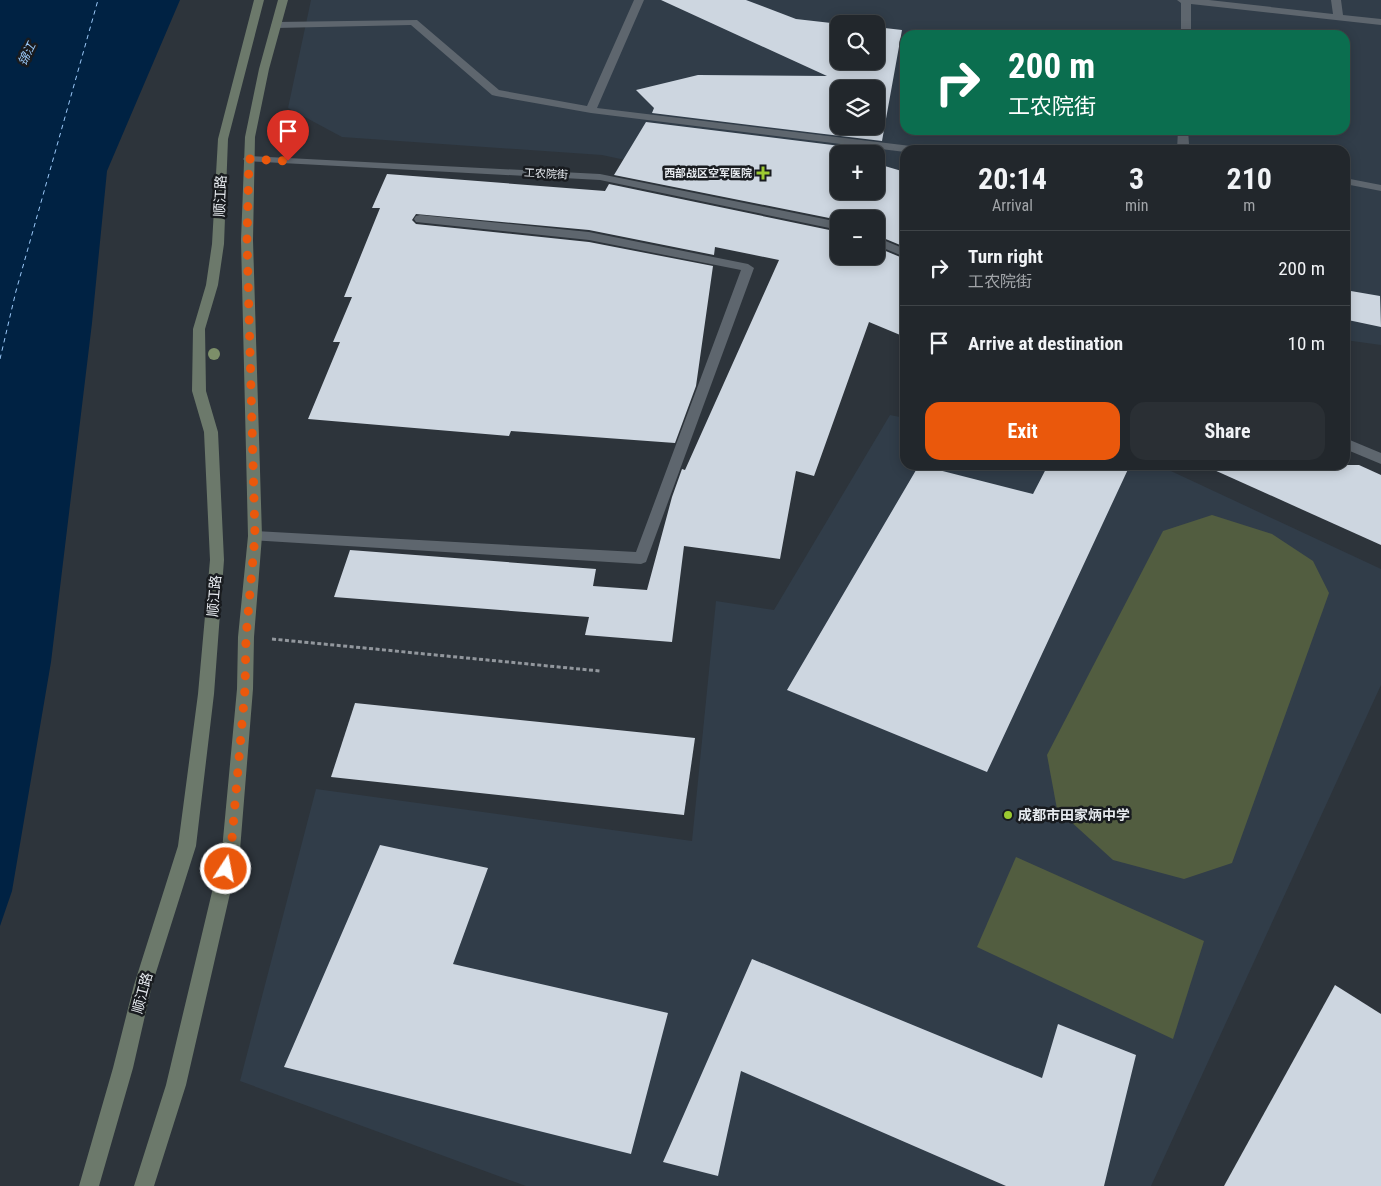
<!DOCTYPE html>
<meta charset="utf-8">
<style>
body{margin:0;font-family:"Roboto Condensed","Noto Sans SC",sans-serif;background:#2a2f34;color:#f1f3f6;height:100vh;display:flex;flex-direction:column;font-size:19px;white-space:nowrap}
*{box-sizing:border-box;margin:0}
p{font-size:16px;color:#a2a5a9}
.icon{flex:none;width:28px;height:28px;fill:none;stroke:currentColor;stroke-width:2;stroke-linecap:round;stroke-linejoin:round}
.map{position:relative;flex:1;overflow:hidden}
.drawer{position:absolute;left:900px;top:145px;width:450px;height:325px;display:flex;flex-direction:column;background:#22272c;border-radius:15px;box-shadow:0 2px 12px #0003,0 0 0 1px #3f4448}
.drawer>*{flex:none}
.hud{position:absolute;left:900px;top:30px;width:450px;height:105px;border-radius:15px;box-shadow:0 2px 12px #0003,0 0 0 1px #3f4448;background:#0b6e4f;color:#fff;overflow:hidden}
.tools{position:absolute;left:830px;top:15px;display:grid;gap:10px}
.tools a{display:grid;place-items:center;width:55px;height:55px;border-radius:10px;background:#22272c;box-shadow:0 2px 12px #0003,0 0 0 1px #3f4448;font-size:25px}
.pin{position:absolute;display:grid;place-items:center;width:42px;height:42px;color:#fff;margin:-51px -21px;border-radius:50% 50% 50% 0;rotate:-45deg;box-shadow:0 0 5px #0007}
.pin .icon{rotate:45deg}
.me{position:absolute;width:55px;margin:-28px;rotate:11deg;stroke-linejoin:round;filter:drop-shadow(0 0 4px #0008)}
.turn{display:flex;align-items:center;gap:18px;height:105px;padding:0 25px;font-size:22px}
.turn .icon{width:65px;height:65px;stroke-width:2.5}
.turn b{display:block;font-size:35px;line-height:42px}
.eta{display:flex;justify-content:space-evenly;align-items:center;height:85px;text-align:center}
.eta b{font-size:30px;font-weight:700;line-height:35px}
.button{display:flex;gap:10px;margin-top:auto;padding:10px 25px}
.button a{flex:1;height:58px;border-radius:15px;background:#ea580c;color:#fff;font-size:20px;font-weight:700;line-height:58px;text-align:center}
.button a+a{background:#2a2f34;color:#f1f3f6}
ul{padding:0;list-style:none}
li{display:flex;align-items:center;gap:15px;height:75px;padding:0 25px;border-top:1px solid #3f4448}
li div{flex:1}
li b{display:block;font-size:19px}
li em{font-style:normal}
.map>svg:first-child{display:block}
.built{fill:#313d49;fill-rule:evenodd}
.green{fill:#525d40}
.water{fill:#002243}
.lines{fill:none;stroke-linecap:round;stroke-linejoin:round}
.ferry{stroke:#9bc9f9;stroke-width:1;stroke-dasharray:4.5 4;stroke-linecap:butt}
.building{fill:#cdd6e0;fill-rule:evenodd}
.path{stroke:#92979d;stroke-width:3;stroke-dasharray:4 2.5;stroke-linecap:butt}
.service{fill:#5e666e;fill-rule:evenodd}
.minor{fill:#5e666e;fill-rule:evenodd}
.secondary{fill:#6c796b;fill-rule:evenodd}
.tree{fill:#7d8f69}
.route{stroke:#ea580c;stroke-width:9;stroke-dasharray:0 16.2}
.poi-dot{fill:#9cca31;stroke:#181b1f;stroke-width:2}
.labels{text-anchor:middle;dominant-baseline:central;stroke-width:5;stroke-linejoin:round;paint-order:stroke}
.far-poi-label{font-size:11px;font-weight:bold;fill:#e6eaef;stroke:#181b1f;text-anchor:end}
.far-street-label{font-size:11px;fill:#e6eaef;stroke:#181b1f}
.far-water-label{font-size:12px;font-style:italic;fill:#9bc9f9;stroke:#181b1f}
.street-label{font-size:14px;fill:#e6eaef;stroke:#181b1f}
.poi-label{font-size:14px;font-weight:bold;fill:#e6eaef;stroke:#181b1f;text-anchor:start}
</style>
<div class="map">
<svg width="1381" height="1186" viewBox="0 0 1381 1186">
<rect width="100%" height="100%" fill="#2d343b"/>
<!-- built -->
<g class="built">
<path d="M311 0H1381V345L1345 340V150H905V242L876 219 802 198 602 155 342 137 288 108ZM839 24H876V61H839ZM905 35H1345V130H905ZM839 89H876V126H839ZM839 154H876V191H839Z"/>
<path d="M890 415 905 418V465H1158L1381 569V685L1151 1186H526L240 1081 316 789 692 841 716 601 774 610Z"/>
</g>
<!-- green -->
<g class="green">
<path d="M1212 515 1272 534 1313 561 1329 593 1232 863 1184 879 1113 860 1057 809 1047 755 1163 531Z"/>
<path d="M1016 857 1204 941 1173 1039 977 947Z"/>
</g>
<!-- water -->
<path class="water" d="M0 0H180L107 171 92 323 51 662 12 891 0 926Z"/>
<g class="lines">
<!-- ferry -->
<path class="ferry" d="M0 359 16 291 98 0"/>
</g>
<!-- building -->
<g class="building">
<path d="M661 0H746L796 19 840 24 839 61H876V27L902 30 882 141 652 113 654 108 636 90 698 75 827 76ZM839 89H876V126H839Z"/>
<path d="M646 122 881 151 878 164 905 172V247L876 235V219L839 220 614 175ZM839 154H876V191H839Z"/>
<path d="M387 174 605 191 609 184 839 232V256H876V247L905 259V337L869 322 814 476 796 471 780 559 684 546 672 642 585 635 589 617 334 597 350 550 596 569 593 586 647 590 672 497 682 469 685 470 779 260 715 247 714 255 589 230 416 214 412 220 416 224 589 242 713 266 696 386 675 443 511 431 509 436 308 419 340 342H333L352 297H344L380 208H372Z"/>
<path d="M1345 290 1380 296 1381 327 1348 320 1345 305Z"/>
<path d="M919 465 1033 494 1048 465H1130L987 772 787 690Z"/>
<path d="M1203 465H1359L1381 475V545Z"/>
<path d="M355 703 695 738 684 815 331 777Z"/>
<path d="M380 845 488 868 453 964 668 1013 631 1154 284 1067Z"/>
<path d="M752 959 1042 1078 1058 1024 1136 1055 1104 1186H1006L741 1071 718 1176 663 1162Z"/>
<path d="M1335 985 1381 1014V1186H1224Z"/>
</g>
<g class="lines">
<!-- path -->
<path class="path" d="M272 639 600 671"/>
<!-- service -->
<g class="service">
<path d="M634 0H644L597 108 919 147 925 150H905V152L591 113 496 96 492 95 411 25 276 28 271 25 276 22 417 20 499 90 587 106Z"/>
<path d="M1177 0H1209L1333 14 1331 0H1341L1343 15 1381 19V25L1191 4V35H1181V3Z"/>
<path d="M1178 130H1188L1189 144 1205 148 1207 150H1177Z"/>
<path d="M1345 178 1381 185V191L1345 184Z"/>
</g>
<!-- minor -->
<g class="minor">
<path d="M249 156 600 174 839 222V230L600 180 245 161 243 159 245 157Z"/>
<path d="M420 215 589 232 748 264 754 268 646 562 641 564 250 540 248 536 250 532 255 531 636 552 741 270 589 240 416 222 414 219 416 216Z"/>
<path d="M876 237 905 249V257L876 245Z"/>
<path d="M1345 438 1381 453V464L1345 449Z"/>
</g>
<!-- secondary -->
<g class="secondary">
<path d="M254 0H264L228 139 224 244 218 285 205 329 206 391 218 432 224 560 214 694 196 846 152 985 133 1068 99 1186H79L113 1068 134 985 178 846 198 694 210 560 204 432 192 391 193 329 206 285 212 244 218 139Z"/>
<path d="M278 0H288L269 69 255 137 253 240 262 536 254 637 253 689 240 850 186 1085 154 1186H134L166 1085 222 850 237 689 238 637 248 536 241 240 245 137 259 69Z"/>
</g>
</g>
<!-- trees -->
<circle class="tree" cx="214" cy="354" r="6"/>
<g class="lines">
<!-- route -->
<path class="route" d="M226 869 231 850 245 689 246 637 255 536 247 240 249 159 288 161"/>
</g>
<!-- markers -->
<g class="poi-dot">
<path d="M760.5 165.5h5v5h5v5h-5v5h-5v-5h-5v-5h5z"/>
<circle cx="1008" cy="815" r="5"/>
</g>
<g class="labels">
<!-- far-poi labels -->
<g class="far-poi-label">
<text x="752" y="173">西部战区空军医院</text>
</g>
<!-- far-street labels -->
<g class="far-street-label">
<text transform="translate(546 174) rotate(3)">工农院街</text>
</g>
<!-- far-water labels -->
<g class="far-water-label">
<text transform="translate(27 54) rotate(-64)">锦江</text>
</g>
<!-- street labels -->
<g class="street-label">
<text transform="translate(220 196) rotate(-87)">顺江路</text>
<text transform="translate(214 596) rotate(-85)">顺江路</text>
<text transform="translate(142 993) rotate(-75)">顺江路</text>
</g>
<!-- poi labels -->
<g class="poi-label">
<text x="1018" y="815">成都市田家炳中学</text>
</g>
</g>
</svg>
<div class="tools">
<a><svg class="icon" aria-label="search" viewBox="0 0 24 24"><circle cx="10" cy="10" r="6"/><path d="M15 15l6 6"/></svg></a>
<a><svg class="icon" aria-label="layers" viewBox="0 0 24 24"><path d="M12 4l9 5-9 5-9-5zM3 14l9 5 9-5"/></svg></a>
<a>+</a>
<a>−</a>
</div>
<div class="pin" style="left:288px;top:161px;background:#d93025"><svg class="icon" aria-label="arrive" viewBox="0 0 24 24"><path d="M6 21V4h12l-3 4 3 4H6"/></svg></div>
<svg class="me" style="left:226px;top:869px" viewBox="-20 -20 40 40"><circle r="17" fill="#ea580c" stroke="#fff" stroke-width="3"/><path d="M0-11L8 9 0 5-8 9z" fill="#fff"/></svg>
<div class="hud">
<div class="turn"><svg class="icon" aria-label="right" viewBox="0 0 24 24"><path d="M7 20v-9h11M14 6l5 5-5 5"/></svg><div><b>200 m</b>工农院街</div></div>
</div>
<section class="drawer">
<div class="eta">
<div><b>20:14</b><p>Arrival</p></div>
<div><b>3</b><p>min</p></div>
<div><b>210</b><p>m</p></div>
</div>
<ul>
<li><svg class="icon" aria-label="right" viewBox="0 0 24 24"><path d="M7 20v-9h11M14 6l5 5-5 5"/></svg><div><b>Turn right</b><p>工农院街</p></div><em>200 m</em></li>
<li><svg class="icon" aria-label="arrive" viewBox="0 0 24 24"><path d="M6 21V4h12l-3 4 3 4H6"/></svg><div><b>Arrive at destination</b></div><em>10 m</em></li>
</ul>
<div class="button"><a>Exit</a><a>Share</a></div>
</section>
</div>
